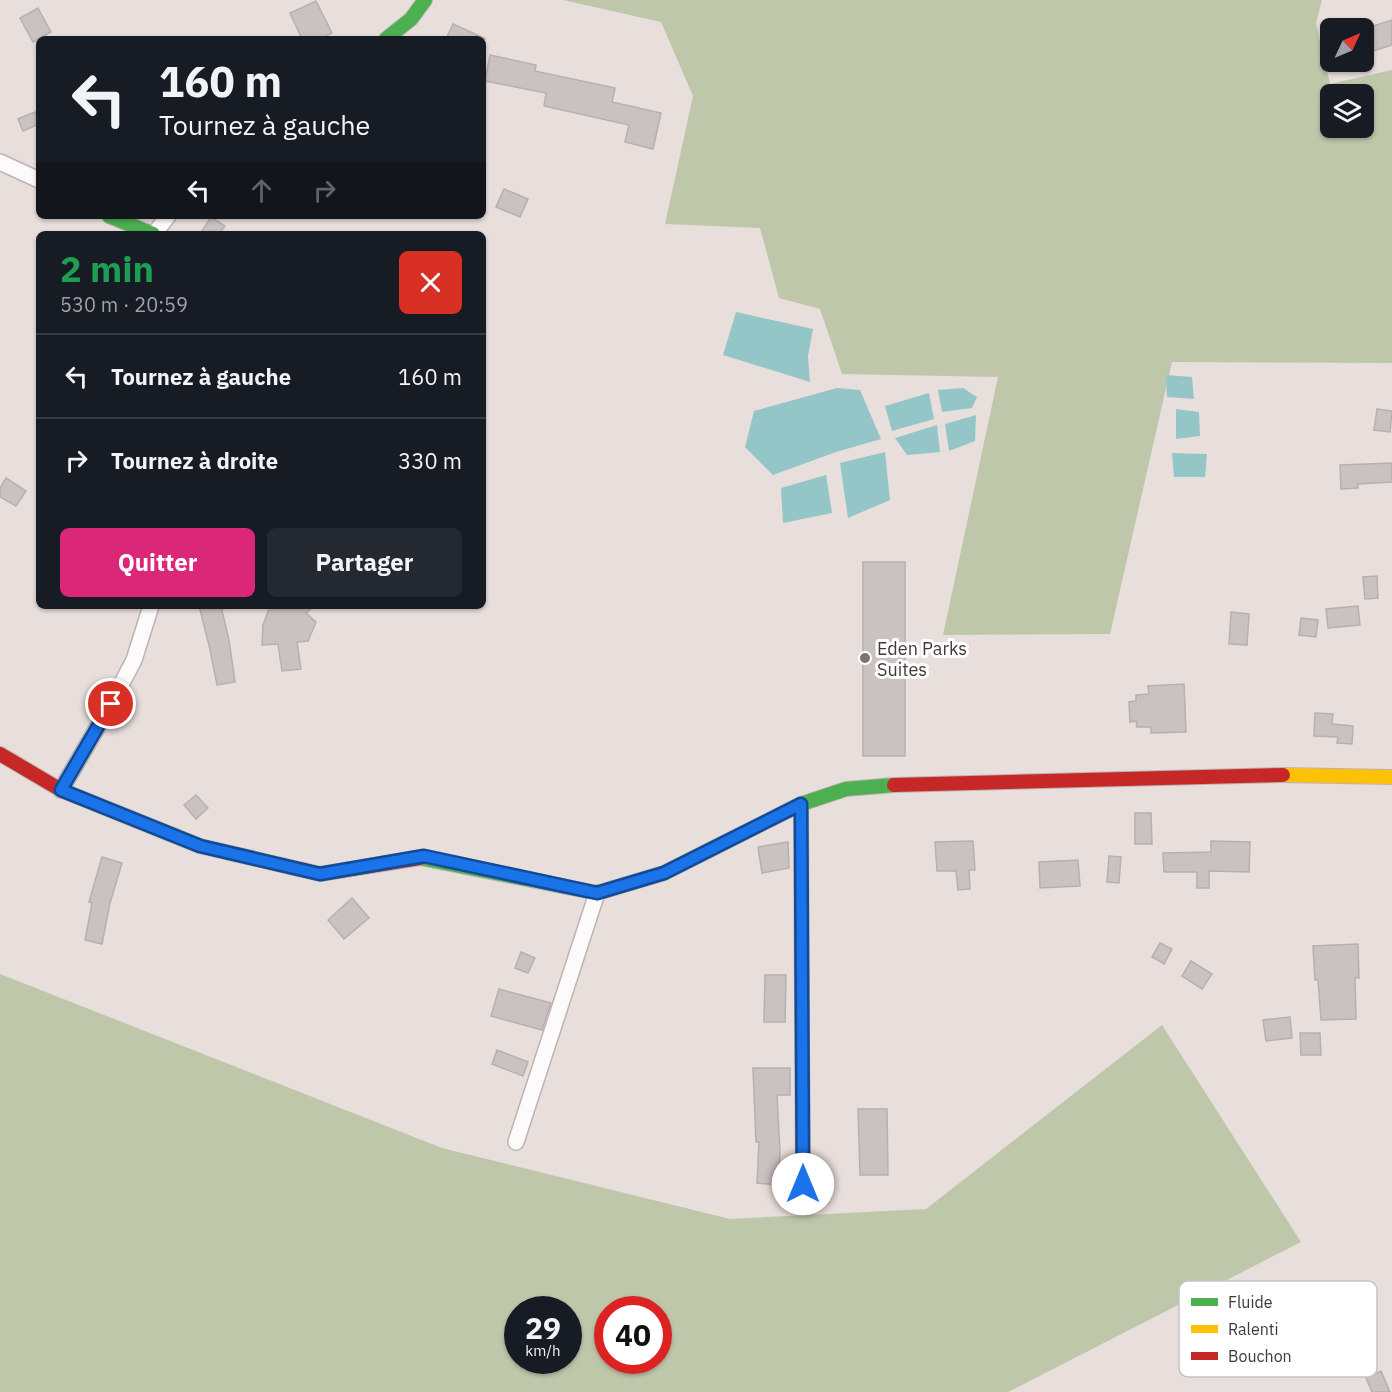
<!DOCTYPE html>
<html lang="fr">
<meta charset="utf-8">
<style>
body{margin:0;font-family:"IBM Plex Sans",sans-serif;background:#242831;color:#f1f3f6;height:100vh;display:flex;flex-direction:column;font-size:22px;white-space:nowrap}
*{box-sizing:border-box;margin:0}
p{font-size:20px;color:#9ea1a6}
.icon{flex:none;width:33px;height:33px;fill:none;stroke:currentColor;stroke-width:2;stroke-linecap:round;stroke-linejoin:round}
.map{position:relative;flex:1;overflow:hidden}
.side{position:absolute;left:36px;top:231px;width:450px;height:378px;display:flex;flex-direction:column;background:#171b24;border-radius:9px;box-shadow:0 2px 4px #0004}
.side>*{flex:none}
.hud{position:absolute;left:36px;top:36px;width:450px;height:183px;border-radius:9px;box-shadow:0 2px 4px #0004;background:#171b24;color:#f1f3f6;overflow:hidden}
.needle{width:39px;rotate:46deg}
.tools{position:absolute;left:1320px;top:18px;display:grid;gap:12px}
.tools a{display:grid;place-items:center;width:54px;height:54px;border-radius:9px;background:#171b24;box-shadow:0 2px 4px #0004;font-size:30px}
.speed{position:absolute;left:504px;top:1296px;display:flex;gap:12px;font-size:30px;font-weight:700;text-align:center}
.speed>*{display:grid;place-content:center;width:78px;height:78px;border-radius:50%;background:#171b24;box-shadow:0 2px 4px #0004;line-height:1}
.speed small{font-size:15px;font-weight:400}
.speed .limit{border:9px solid #d22;background:#fff;color:#111}
.pin{position:absolute;display:grid;place-items:center;width:51px;height:51px;color:#fff;margin:-26px;border:3px solid #fff;border-radius:50%;box-shadow:0 2px 6px #0007}
.me{position:absolute;width:66px;margin:-33px;rotate:0deg;stroke-linejoin:round;filter:drop-shadow(0 0 4px #0008)}
.turn{display:flex;align-items:center;gap:21px;height:126px;padding:0 24px;font-size:27px}
.turn .icon{width:78px;height:78px;stroke-width:2.5}
.turn b{display:block;font-size:42px;line-height:51px}
.lanes{display:flex;align-items:center;height:57px;padding:0 24px;background:#0003;justify-content:center;gap:30px;direction:ltr}
.lanes .off{opacity:.35}
.round{display:grid;place-items:center;flex:none;width:63px;height:63px;border-radius:9px;background:#242831}
.head{display:flex;align-items:center;justify-content:space-between;height:102px;padding:0 24px}
h1{font-size:36px;font-weight:700;line-height:45px;color:#1e9e55}
.action{display:flex;gap:12px;margin-top:auto;padding:12px 24px}
.action a{flex:1;height:69px;border-radius:9px;background:#db2777;color:#fff;font-size:24px;font-weight:700;line-height:69px;text-align:center}
.action a+a{background:#242831;color:#f1f3f6}
ul{padding:0;list-style:none}
li{display:flex;align-items:center;gap:18px;height:84px;padding:0 24px;border-top:2px solid #363941}
li div{flex:1}
li b{display:block;font-size:22px}
li em{font-style:normal}
.map>svg:first-child{display:block}
.forest{fill:#bfc7ab;fill-rule:evenodd}
.water{fill:#95c6c7}
.building{fill:#cac2c0;stroke:#b8b0ae;stroke-width:1.5}
.lines{fill:none;stroke-linecap:round;stroke-linejoin:round}
.street-casing{stroke:#bcb4b1;stroke-width:18}
.fast-casing{stroke:#bcb4b1;stroke-width:16}
.slow-casing{stroke:#bcb4b1;stroke-width:16}
.jam-casing{stroke:#bcb4b1;stroke-width:16}
.street{stroke:#fcfafa;stroke-width:15}
.fast{stroke:#4caf50;stroke-width:14}
.slow{stroke:#ffc107;stroke-width:14}
.jam{stroke:#c62828;stroke-width:14}
.route-casing{stroke:#114b97;stroke-width:15}
.route{stroke:#1a73e8;stroke-width:10}
.poi-dot{fill:#7c7371;stroke:#fff;stroke-width:2}
.labels{text-anchor:middle;dominant-baseline:central;stroke-width:6;stroke-linejoin:round;paint-order:stroke}
.poi-label{font-size:18px;fill:#423a38;stroke:#fff;text-anchor:start}
.key{fill:#fff;stroke:#c6c4c3;stroke-width:1.5}
.key-label{font-size:16px;fill:#423a38}
</style>
<div class="map">
<svg width="1392" height="1392" viewBox="0 0 1392 1392">
<rect width="100%" height="100%" fill="#e8dedb"/>
<!-- forest -->
<g class="forest">
<path d="M563 0H1322L1316 23 1330 84 1392 70V363L1172 362 1110 634 943 635 998 377 842 374 820 309 779 298 760 228 665 224 693 96 661 22ZM1330 94H1364V128H1330Z"/>
<path d="M0 974 442 1148 730 1219 926 1209 1162 1025 1301 1242 1008 1392H0ZM518 1310H568V1360H518ZM608 1310H658V1360H608Z"/>
</g>
<!-- water -->
<g class="water">
<path d="M736 312 813 329 808 356 810 382 723 355Z"/>
<path d="M1166 375 1192 377 1194 399 1167 397Z"/>
<path d="M837 388 860 390 881 439 836 452 773 475 745 447 754 411Z"/>
<path d="M963 388 977 397 972 408 942 412 938 390Z"/>
<path d="M929 393 934 419 892 431 885 406Z"/>
<path d="M1176 409 1199 412 1200 436 1176 439Z"/>
<path d="M976 415 975 441 949 451 945 424Z"/>
<path d="M937 425 940 452 907 455 895 438Z"/>
<path d="M885 452 890 500 848 518 840 463Z"/>
<path d="M1172 453 1207 454 1205 477H1174Z"/>
<path d="M826 475 832 513 783 523 781 488Z"/>
</g>
<!-- building -->
<g class="building">
<path d="M316 1 332 33 320 39H302L290 13Z"/>
<path d="M38 8 51 32 33 42 20 18Z"/>
<path d="M1392 20V45L1364 54V29Z"/>
<path d="M453 24 486 39H446Z"/>
<path d="M490 55 536 65 535 71 615 88 612 102 661 113 653 149 625 142 629 125 544 106 546 93 485 81Z"/>
<path d="M35 112 39 124 23 131 18 119Z"/>
<path d="M504 189 528 199 520 217 496 207Z"/>
<path d="M211 217 225 226 219 234H200Z"/>
<path d="M1377 409 1392 411 1390 432 1374 430Z"/>
<path d="M1392 463V482L1358 484V488L1341 489 1340 465Z"/>
<path d="M6 478 26 491 16 506 0 497V488Z"/>
<rect x="863" y="562" width="42" height="194"/>
<path d="M1377 576 1378 598 1365 599 1363 577Z"/>
<path d="M199 606H221L229 640 235 682 217 685 209 645Z"/>
<path d="M270 606H314L306 613 316 622 308 641 297 642 301 669 282 671 278 644 262 645 263 625Z"/>
<path d="M1358 606 1360 625 1328 628 1326 609Z"/>
<path d="M1231 612 1249 614 1247 645 1229 644Z"/>
<path d="M1301 618 1318 620 1316 637 1299 635Z"/>
<path d="M1184 684 1186 732 1151 733V727H1137L1136 721 1130 722 1129 702 1136 701V695L1149 694 1148 686Z"/>
<path d="M1315 713 1333 714 1332 724 1353 726 1352 744 1337 743 1338 737 1314 736Z"/>
<path d="M196 795 208 808 196 819 184 805Z"/>
<path d="M1135 813H1151L1152 844H1135Z"/>
<path d="M973 841 975 870H969L970 889 958 890 956 871H937L935 842Z"/>
<path d="M1211 841 1250 842 1249 872 1209 871V888H1197V872H1164L1163 853 1211 852Z"/>
<path d="M788 842 789 868 762 873 758 847Z"/>
<path d="M1109 856 1121 857 1119 883 1107 882Z"/>
<path d="M102 857 122 863 110 903 102 944 85 940 92 903 89 902Z"/>
<path d="M1078 860 1080 886 1040 888 1039 862Z"/>
<path d="M352 898 369 918 344 939 328 920Z"/>
<path d="M1160 943 1172 949 1164 964 1152 957Z"/>
<path d="M1358 944 1359 978H1355L1356 1019 1321 1020 1318 980H1315L1313 946Z"/>
<path d="M521 952 535 958 528 973 515 968Z"/>
<path d="M1191 961 1212 974 1202 989 1182 976Z"/>
<path d="M765 975H786L785 1022H764Z"/>
<path d="M499 989 551 1003 542 1030 491 1016Z"/>
<path d="M1290 1017 1292 1038 1266 1041 1263 1020Z"/>
<path d="M1300 1033H1320L1321 1055H1301Z"/>
<path d="M497 1050 528 1062 523 1076 492 1064Z"/>
<path d="M753 1068H790V1095H777L780 1152 778 1185 757 1183 759 1142H756Z"/>
<path d="M858 1109H887L888 1175H860Z"/>
<path d="M1381 1371 1390 1392H1372L1366 1378Z"/>
</g>
<g class="lines">
<!-- street casing -->
<g class="street-casing">
<g id="street">
<path d="M0 162 39 180"/>
<path d="M154 234 168 216"/>
<path d="M61 790 111 704 134 660 151 606"/>
<path d="M516 1142 597 893"/>
</g>
</g>
<!-- fast casing -->
<g class="fast-casing">
<g id="fast">
<path d="M386 39 411 19 425 0"/>
<path d="M109 216 153 234"/>
<path d="M420 858 597 893 664 873 801 804 846 789 894 785"/>
</g>
</g>
<!-- slow casing -->
<g class="slow-casing">
<g id="slow">
<path d="M1283 775 1392 777"/>
<path d="M802 1034 803 1184"/>
</g>
</g>
<!-- jam casing -->
<g class="jam-casing">
<g id="jam">
<path d="M0 754 61 790 200 846 320 874 420 858"/>
<path d="M894 785 1283 775"/>
<path d="M801 804 802 1034"/>
</g>
</g>
<!-- street -->
<use href="#street" class="street"/>
<!-- fast -->
<use href="#fast" class="fast"/>
<!-- slow -->
<use href="#slow" class="slow"/>
<!-- jam -->
<use href="#jam" class="jam"/>
</g>
<g class="lines">
<!-- route casing -->
<g class="route-casing">
<path id="route" d="M111 704 61 790 200 846 320 874 424 856 597 893 664 873 801 804 803 1184"/>
</g>
<!-- route -->
<use href="#route" class="route"/>
</g>
<!-- markers -->
<circle class="poi-dot" cx="865" cy="658" r="6"/>
<g class="labels">
<!-- poi labels -->
<g class="poi-label">
<text x="877" y="648">Eden Parks<tspan x="877" dy="21">Suites</tspan></text>
</g>
</g>
<!-- legend -->
<rect x="1179" y="1281" width="198" height="96" rx="9" class="key"/>
<rect x="1191" y="1298" width="27" height="8" fill="#4caf50"/>
<rect x="1191" y="1325" width="27" height="8" fill="#ffc107"/>
<rect x="1191" y="1352" width="27" height="8" fill="#c62828"/>
<g class="key-label">
<text x="1228" y="1308">Fluide</text>
<text x="1228" y="1335">Ralenti</text>
<text x="1228" y="1362">Bouchon</text>
</g>
</svg>
<div class="tools">
<a><svg class="needle" viewBox="-14 -14 28 28"><path d="M0-13l5 13h-10z" fill="#e53935"/><path d="M0 13l5-13h-10z" fill="#9ea1a6"/></svg></a>
<a><svg class="icon" aria-label="layers" viewBox="0 0 24 24"><path d="M12 4l9 5-9 5-9-5zM3 14l9 5 9-5"/></svg></a>
</div>
<div class="speed"><div>29<small>km/h</small></div><div class="limit">40</div></div>
<div class="pin" style="left:111px;top:704px;background:#d93025"><svg class="icon" aria-label="arrive" viewBox="0 0 24 24"><path d="M6 21V4h12l-3 4 3 4H6"/></svg></div>
<svg class="me" style="left:803px;top:1184px" viewBox="-20 -20 40 40"><circle r="19" fill="#fff"/><path d="M0-13L10 11 0 6-10 11z" fill="#1a73e8"/></svg>
<div class="hud">
<div class="turn"><svg class="icon" aria-label="left" viewBox="0 0 24 24"><path d="M17 20v-9H6M10 6l-5 5 5 5"/></svg><div><b>160 m</b>Tournez à gauche</div></div>
<div class="lanes"><svg class="icon" aria-label="left" viewBox="0 0 24 24"><path d="M17 20v-9H6M10 6l-5 5 5 5"/></svg><svg class="icon off" aria-label="ahead" viewBox="0 0 24 24"><path d="M12 20V5M6 11l6-6 6 6"/></svg><svg class="icon off" aria-label="right" viewBox="0 0 24 24"><path d="M7 20v-9h11M14 6l5 5-5 5"/></svg></div>
</div>
<section class="side">
<div class="head"><div><h1>2 min</h1><p>530 m · 20:59</p></div><a class="round" style="background:#d93025;color:#fff"><svg class="icon" aria-label="close" viewBox="0 0 24 24"><path d="M6 6l12 12M18 6L6 18"/></svg></a></div>
<ul>
<li><svg class="icon" aria-label="left" viewBox="0 0 24 24"><path d="M17 20v-9H6M10 6l-5 5 5 5"/></svg><div><b>Tournez à gauche</b></div><em>160 m</em></li>
<li><svg class="icon" aria-label="right" viewBox="0 0 24 24"><path d="M7 20v-9h11M14 6l5 5-5 5"/></svg><div><b>Tournez à droite</b></div><em>330 m</em></li>
</ul>
<div class="action"><a>Quitter</a><a>Partager</a></div>
</section>
</div>
